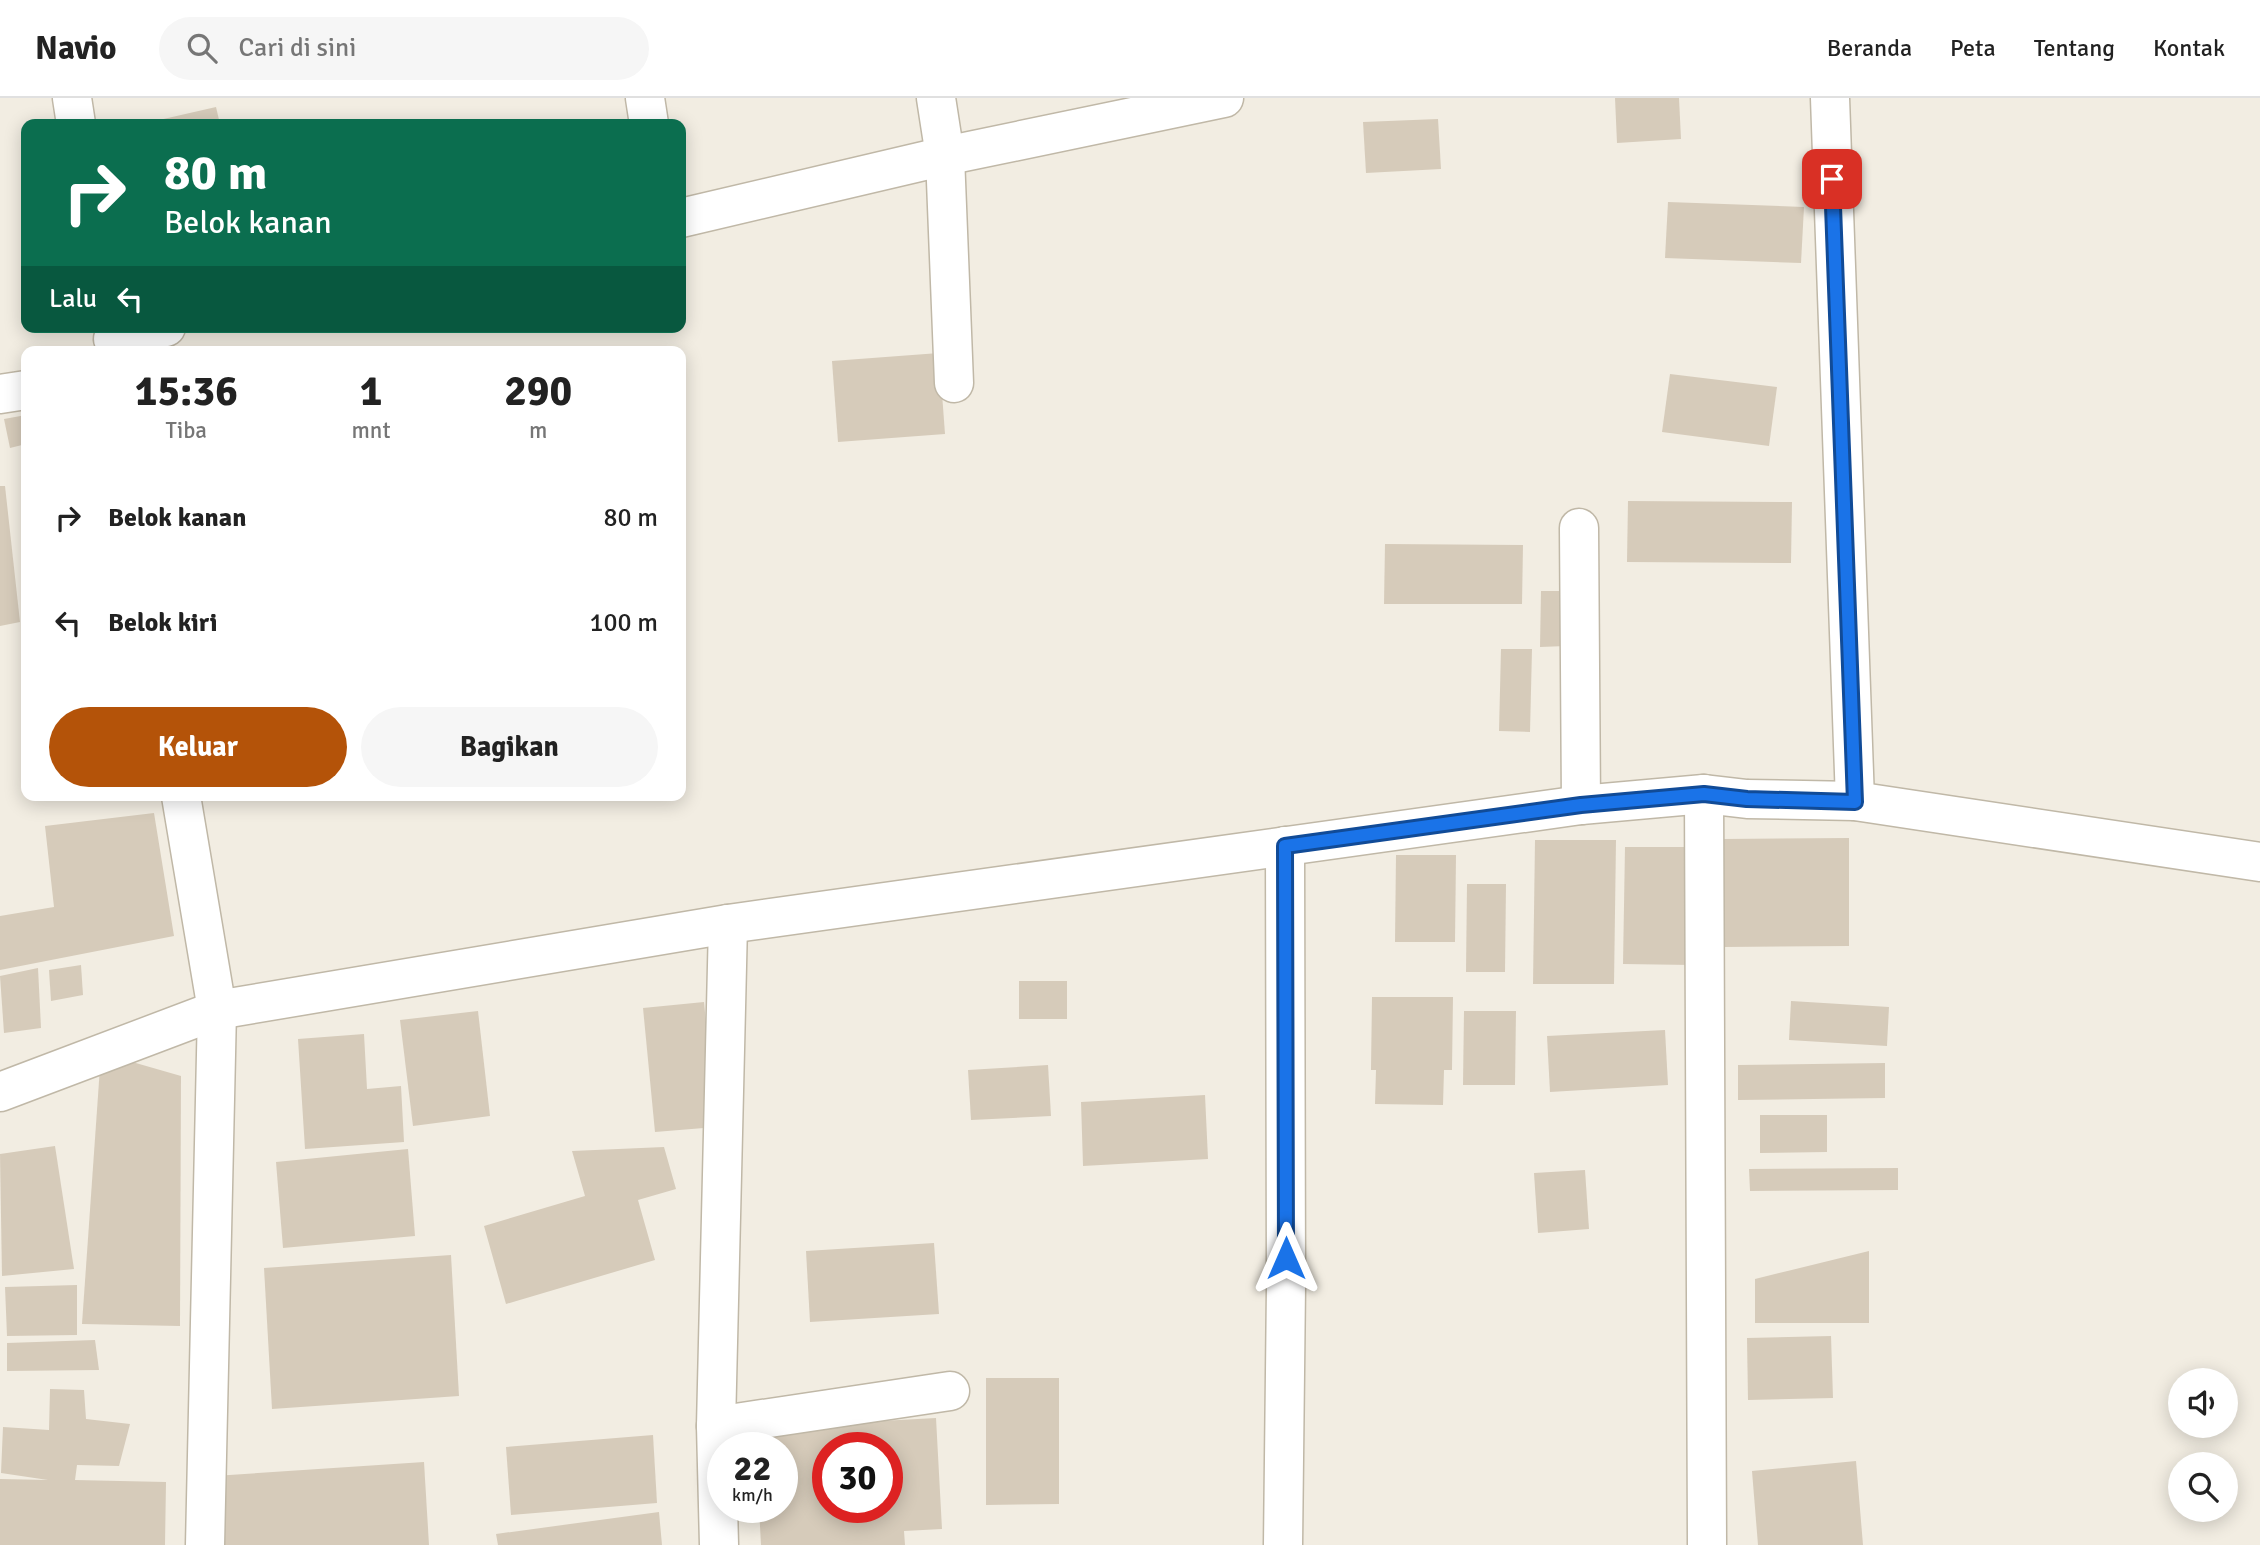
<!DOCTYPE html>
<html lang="id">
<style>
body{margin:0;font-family:Signika,sans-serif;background:#f6f6f6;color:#222;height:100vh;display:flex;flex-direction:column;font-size:26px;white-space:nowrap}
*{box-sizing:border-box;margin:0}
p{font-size:23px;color:#767676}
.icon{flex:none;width:38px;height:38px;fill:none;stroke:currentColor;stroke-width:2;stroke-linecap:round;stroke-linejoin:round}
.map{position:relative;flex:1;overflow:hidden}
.drawer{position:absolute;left:21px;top:248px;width:665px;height:455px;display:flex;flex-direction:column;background:#fff;border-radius:14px;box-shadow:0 4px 18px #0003}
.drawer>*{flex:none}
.top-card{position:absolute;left:21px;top:21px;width:665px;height:214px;border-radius:14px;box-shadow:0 4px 18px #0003;background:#0b6e4f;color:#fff;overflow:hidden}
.tools{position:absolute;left:2168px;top:1270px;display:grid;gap:14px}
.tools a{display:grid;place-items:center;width:70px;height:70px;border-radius:50%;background:#fff;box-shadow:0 4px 18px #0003;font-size:35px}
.speed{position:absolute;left:707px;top:1334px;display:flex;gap:14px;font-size:35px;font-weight:700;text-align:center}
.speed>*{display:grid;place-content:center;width:91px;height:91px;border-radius:50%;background:#fff;box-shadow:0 4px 18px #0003;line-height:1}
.speed small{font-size:18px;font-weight:400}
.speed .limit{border:10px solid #d22;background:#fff;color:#111}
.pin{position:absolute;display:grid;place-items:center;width:60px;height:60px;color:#fff;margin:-30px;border-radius:14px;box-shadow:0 4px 10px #0006}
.me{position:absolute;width:77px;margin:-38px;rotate:0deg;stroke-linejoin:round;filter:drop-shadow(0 0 5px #0008)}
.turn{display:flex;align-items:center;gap:24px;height:147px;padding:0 28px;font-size:32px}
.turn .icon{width:91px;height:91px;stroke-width:2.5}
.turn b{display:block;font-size:49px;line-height:60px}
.then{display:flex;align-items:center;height:66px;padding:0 28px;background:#0003;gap:14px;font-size:26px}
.eta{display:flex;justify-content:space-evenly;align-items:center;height:119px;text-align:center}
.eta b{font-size:42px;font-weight:700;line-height:49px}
.button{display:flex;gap:14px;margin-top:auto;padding:14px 28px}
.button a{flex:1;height:80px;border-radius:42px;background:#b45309;color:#fff;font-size:28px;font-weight:700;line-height:80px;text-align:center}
.button a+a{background:#f6f6f6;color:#222}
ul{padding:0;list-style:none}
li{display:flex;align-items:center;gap:21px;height:105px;padding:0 28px}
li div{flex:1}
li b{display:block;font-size:26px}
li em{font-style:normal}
header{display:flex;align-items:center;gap:42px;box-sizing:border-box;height:98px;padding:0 35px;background:#fff;border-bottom:2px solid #e0e0e0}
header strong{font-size:33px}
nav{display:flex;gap:38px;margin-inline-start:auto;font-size:24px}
.search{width:490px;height:63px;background:#f6f6f6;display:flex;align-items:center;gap:18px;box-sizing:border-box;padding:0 24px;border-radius:38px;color:#767676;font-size:26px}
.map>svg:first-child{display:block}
.building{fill:#d6cbba;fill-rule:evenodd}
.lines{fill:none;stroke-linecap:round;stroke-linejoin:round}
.minor-casing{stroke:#c0b8a7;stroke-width:41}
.minor{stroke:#fff;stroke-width:38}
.route-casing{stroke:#114b97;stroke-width:18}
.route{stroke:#1a73e8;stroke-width:12}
</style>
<header>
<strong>Navio</strong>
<div class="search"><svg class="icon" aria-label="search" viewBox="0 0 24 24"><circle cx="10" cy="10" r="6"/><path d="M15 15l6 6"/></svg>Cari di sini</div>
<nav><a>Beranda</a><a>Peta</a><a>Tentang</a><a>Kontak</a></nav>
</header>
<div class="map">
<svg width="2260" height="1447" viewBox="0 0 2260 1447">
<rect width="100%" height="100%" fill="#f2ede2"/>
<!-- building -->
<g class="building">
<path d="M1615 0H1679L1681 41 1617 45Z"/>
<path d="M216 9 220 26H146V25Z"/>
<path d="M1438 21 1441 71 1366 75 1363 24Z"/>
<path d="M1668 104 1804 109 1801 165 1665 160Z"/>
<path d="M939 255 945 336 838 344 832 263Z"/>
<path d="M1670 276 1777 289 1769 348 1662 334Z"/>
<path d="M26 317V346L10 350 4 321Z"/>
<path d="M0 388H5L20 524 0 528Z"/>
<path d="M1628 403 1792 404 1791 465 1627 464Z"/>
<path d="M1385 446 1523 447 1522 506H1384Z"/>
<path d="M1541 493H1567L1566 548 1540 549Z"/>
<path d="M1501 551H1532L1530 634 1499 633Z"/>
<path d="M154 715 174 838 0 872V818L54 809 45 728Z"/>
<path d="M1849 740V848L1723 849V741Z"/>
<path d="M1535 742H1616L1614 886H1533Z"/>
<path d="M1625 749H1693L1692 867 1623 866Z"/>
<path d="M1396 757H1456L1455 844H1395Z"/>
<path d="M1467 786H1506L1505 874H1466Z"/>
<path d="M81 867 83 897 51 903 49 872Z"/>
<path d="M38 870 41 930 4 935 0 878Z"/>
<rect x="1019" y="883" width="48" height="38"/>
<path d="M1372 899H1453L1452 972H1444L1443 1007 1375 1006 1376 972H1371Z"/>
<path d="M1791 903 1889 909 1887 948 1789 942Z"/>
<path d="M704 904 716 1029 655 1034 643 910Z"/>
<path d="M478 913 490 1018 413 1028 400 922Z"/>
<path d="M1464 913H1516L1515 987H1463Z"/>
<path d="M1665 932 1668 987 1550 994 1547 938Z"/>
<path d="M364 936 367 991 401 988 404 1044 305 1051 298 941Z"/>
<path d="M101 955 181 978 180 1228 82 1226Z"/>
<path d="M1885 965V1000L1738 1002V967Z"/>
<path d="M1048 967 1051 1018 971 1022 968 972Z"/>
<path d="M1205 997 1208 1061 1083 1068 1081 1004Z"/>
<path d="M1760 1017H1827V1054L1760 1055Z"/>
<path d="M55 1048 74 1171 2 1178 0 1056Z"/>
<path d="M664 1049 676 1091 638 1102 655 1162 506 1206 484 1128 585 1098 572 1053Z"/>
<path d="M408 1051 415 1138 283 1150 276 1064Z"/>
<path d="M1898 1070V1092L1750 1093 1749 1071Z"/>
<path d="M1585 1072 1589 1131 1538 1135 1534 1075Z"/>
<path d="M934 1145 939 1216 810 1224 806 1153Z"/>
<path d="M1869 1153V1225H1755V1181Z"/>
<path d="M451 1157 459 1298 272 1311 264 1170Z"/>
<path d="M77 1187V1237L7 1238 5 1189Z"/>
<path d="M1831 1238 1833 1300 1748 1302 1747 1240Z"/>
<path d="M95 1242 99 1272 7 1273V1245Z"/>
<path d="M986 1280H1059V1406L986 1407Z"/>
<path d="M50 1291 84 1292 86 1321 130 1326 119 1368 77 1367 75 1382 166 1384 165 1447H0V1381L48 1382 1 1375 3 1329 49 1332Z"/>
<path d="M936 1320 942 1431 904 1433 905 1447H761L759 1409H782V1349H756L755 1330ZM828 1349H887V1409H828Z"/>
<path d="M653 1337 657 1405 511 1417 506 1349Z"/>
<path d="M1856 1363 1863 1447H1758L1752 1373Z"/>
<path d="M424 1364 429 1447H218L214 1378Z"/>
<path d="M659 1414 662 1447H498L496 1436Z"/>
</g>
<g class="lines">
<!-- minor casing -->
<g class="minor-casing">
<g id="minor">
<path d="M72 0 76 26"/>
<path d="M645 0 649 26"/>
<path d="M936 0 945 58 954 285"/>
<path d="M1830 0 1855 703"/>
<path d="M681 120 945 58 1224 0"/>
<path d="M113 241 166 229"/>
<path d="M0 296 26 292"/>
<path d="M1579 430 1581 707"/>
<path d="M1704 696 1707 1447"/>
<path d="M181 698 217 912 205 1447"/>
<path d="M0 994 217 912 728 826 1581 707 1704 696 1747 701 1855 703 2260 764"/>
<path d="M716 1328 950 1293"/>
<path d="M719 1447 716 1328 728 826"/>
<path d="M1283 1447 1286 1188 1285 748"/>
</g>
</g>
<!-- minor -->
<use href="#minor" class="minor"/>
</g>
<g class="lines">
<!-- route casing -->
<g class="route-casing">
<path id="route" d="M1286 1160 1285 748 1581 707 1704 696 1747 701 1855 704 1832 81"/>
</g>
<!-- route -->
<use href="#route" class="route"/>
</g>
</svg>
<div class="tools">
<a><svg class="icon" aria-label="sound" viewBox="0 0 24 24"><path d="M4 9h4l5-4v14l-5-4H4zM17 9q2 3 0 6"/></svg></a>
<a><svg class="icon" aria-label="search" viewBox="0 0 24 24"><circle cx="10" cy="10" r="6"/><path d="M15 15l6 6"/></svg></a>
</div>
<div class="speed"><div>22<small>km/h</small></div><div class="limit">30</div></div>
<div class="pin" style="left:1832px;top:81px;background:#d93025"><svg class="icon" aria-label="arrive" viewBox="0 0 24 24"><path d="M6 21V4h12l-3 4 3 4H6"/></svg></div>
<svg class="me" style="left:1286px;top:1160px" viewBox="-20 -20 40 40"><path d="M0-17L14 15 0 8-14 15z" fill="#1a73e8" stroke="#fff" stroke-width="4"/></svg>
<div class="top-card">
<div class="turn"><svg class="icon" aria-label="right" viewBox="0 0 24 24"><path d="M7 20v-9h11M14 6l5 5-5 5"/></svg><div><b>80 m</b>Belok kanan</div></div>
<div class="then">Lalu<svg class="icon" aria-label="left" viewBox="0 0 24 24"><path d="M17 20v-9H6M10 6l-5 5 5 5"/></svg></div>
</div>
<section class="drawer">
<div class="eta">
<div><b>15:36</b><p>Tiba</p></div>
<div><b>1</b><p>mnt</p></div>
<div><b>290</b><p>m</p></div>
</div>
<ul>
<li><svg class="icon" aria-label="right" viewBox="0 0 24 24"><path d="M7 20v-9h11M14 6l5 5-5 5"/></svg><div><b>Belok kanan</b></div><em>80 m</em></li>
<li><svg class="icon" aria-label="left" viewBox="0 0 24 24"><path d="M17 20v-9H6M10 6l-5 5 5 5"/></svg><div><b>Belok kiri</b></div><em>100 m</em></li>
</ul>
<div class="button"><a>Keluar</a><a>Bagikan</a></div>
</section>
</div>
